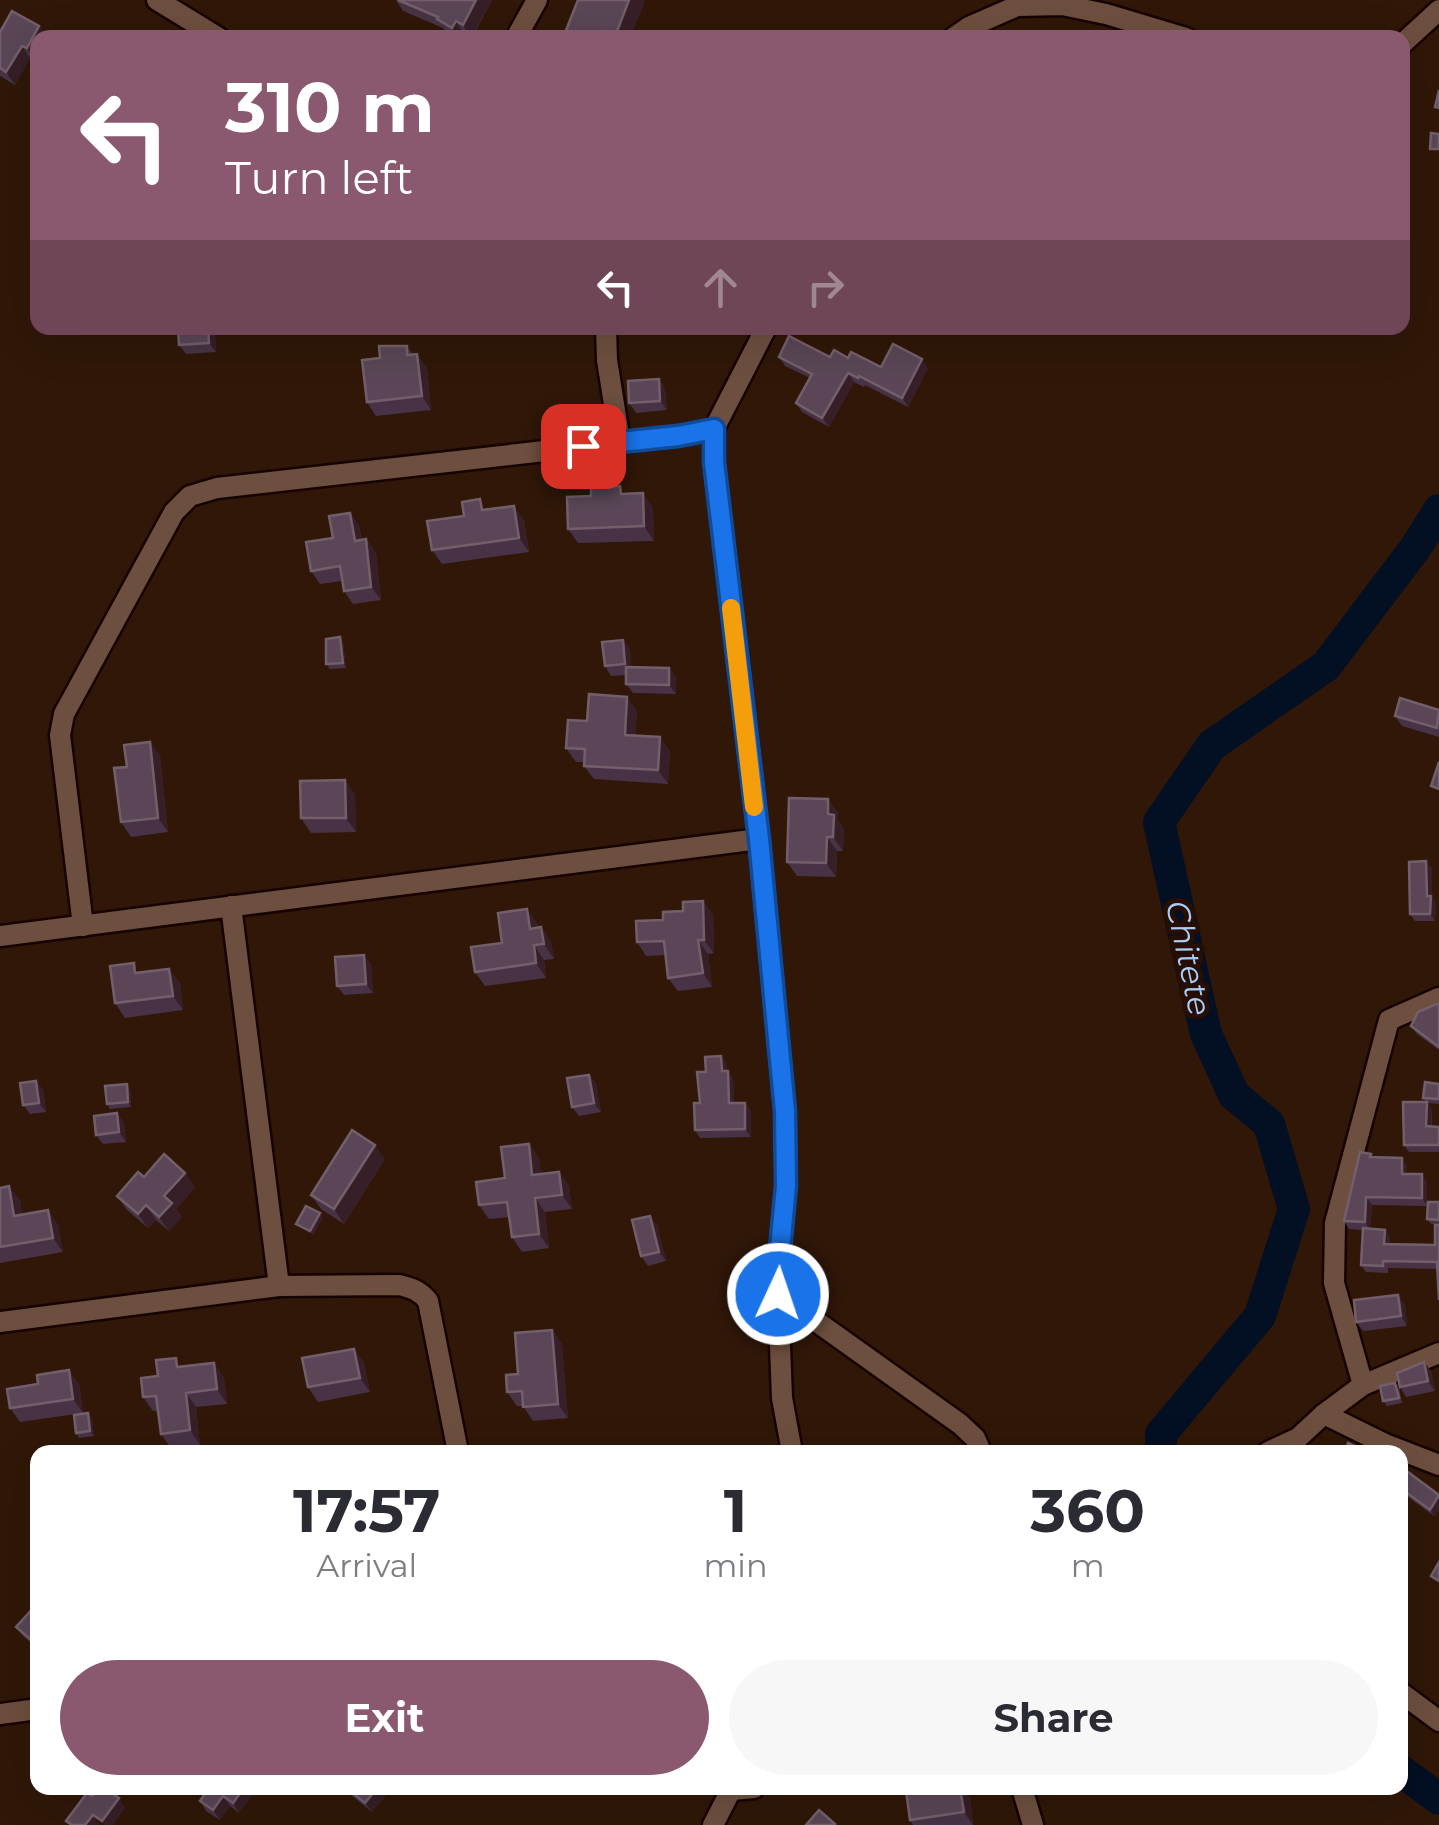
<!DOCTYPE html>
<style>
body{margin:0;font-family:Montserrat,sans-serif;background:#f7f7f7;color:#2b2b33;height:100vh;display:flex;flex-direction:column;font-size:38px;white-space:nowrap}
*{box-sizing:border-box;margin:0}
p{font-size:32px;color:#7c7c81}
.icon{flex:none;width:55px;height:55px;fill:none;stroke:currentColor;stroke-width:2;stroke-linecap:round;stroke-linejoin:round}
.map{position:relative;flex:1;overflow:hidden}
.sheet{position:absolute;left:30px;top:1445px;width:1378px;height:350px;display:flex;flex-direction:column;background:#fff;border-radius:20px;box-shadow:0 10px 40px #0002}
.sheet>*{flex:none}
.hud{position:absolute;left:30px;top:30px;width:1380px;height:305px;border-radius:20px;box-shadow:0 10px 40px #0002;background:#8a586f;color:#fff;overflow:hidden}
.pin{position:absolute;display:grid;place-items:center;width:85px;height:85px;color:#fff;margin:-42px;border-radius:20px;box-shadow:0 5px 15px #0006}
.me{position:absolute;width:110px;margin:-55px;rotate:3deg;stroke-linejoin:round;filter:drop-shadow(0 0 8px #0008)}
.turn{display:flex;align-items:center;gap:35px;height:210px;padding:0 30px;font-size:45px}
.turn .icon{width:130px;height:130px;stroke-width:2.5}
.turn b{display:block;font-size:70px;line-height:85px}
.lanes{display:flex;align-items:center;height:95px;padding:0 30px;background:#0003;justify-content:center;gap:50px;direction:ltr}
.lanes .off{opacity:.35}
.eta{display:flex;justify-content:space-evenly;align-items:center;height:170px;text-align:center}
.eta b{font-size:60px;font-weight:700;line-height:70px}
.button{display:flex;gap:20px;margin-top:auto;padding:20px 30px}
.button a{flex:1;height:115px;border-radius:60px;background:#8a586f;color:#fff;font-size:40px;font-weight:700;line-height:115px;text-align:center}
.button a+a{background:#f7f7f7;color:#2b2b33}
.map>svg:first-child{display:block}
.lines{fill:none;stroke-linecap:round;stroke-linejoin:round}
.river{stroke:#030f22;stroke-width:32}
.minor-casing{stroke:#170300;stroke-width:25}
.minor{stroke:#6d4f3f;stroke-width:20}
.wall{fill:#473345}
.shaded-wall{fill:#361f26}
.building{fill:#5a4656;stroke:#735f6b;stroke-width:2.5}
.route-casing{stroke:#114b97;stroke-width:25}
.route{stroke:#1a73e8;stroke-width:18}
.slow{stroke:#f59e0b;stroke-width:18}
.labels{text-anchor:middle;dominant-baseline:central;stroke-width:10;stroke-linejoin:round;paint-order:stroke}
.water-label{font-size:32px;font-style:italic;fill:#a9cdfa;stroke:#260e02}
</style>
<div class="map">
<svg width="1439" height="1825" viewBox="0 0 1439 1825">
<rect width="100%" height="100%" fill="#301708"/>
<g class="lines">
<!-- river -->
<g class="river">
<path d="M1161 1452V1434L1260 1316 1294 1209 1269 1124 1234 1095 1206 1034 1159 822 1212 745 1326 666 1416 547 1439 510"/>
<path d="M1400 1770 1439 1799"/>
</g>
<!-- minor casing -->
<g class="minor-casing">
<g id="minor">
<path d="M157 0 219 38"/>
<path d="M516 38 537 0"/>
<path d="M953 38 969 27 1017 6 1062 5 1106 14 1186 38"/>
<path d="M1402 44 1439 10"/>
<path d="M606 328 607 360 620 442"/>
<path d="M714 429 766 328"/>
<path d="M231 906 279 1286"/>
<path d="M83 926 60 735 64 714 174 512 190 496 217 488 678 436 714 429V462L759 839 785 1111 786 1186 778 1270V1294L782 1398 792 1452"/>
<path d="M0 936 759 839"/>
<path d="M778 1294 960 1424 975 1438 981 1452"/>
<path d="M0 1322 279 1286 399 1285C412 1288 420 1291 428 1301L458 1452"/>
<path d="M1363 1385 1334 1283 1335 1223 1389 1020 1439 998"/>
<path d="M1324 1414 1385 1444 1439 1465"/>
<path d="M1268 1452 1298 1438 1324 1414 1363 1385 1439 1353"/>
<path d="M1400 1692 1439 1721"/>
<path d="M0 1714 38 1709"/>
<path d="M1022 1788 1033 1825"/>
<path d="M731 1790 754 1788"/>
<path d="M713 1825 732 1788"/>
</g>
</g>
<!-- minor -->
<use href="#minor" class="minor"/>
</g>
<!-- wall -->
<g class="wall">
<path d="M396 0H492L472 38 464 34 462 38H455L446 32 443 28 403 11Z"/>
<path d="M39 26 47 38H38V57L36 61 30 58 15 85 0 76V32Z"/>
<path d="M252 328H293V333L256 332Z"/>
<path d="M215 334 216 352 186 354 179 345Z"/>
<path d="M407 346 413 355 417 354 427 368 431 410 376 416 367 402 380 358Z"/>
<path d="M779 357 848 358 881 367 928 368 908 407 865 385 864 387 854 382 829 427 802 412 796 403 810 378 785 366Z"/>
<path d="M659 379 665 389 667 410 636 413 629 403Z"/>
<path d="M625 494 653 507 654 541 578 543 568 529Z"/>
<path d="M488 510 524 520 529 552 442 564 432 550 464 516Z"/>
<path d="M350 513 359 526 362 540 366 539 376 553 381 600 353 604 344 591 342 581 320 584 311 571Z"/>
<path d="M340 637 343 642 346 668 330 669 326 664Z"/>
<path d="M623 640 630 650 631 667 669 668 676 677V694L633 693 626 684V675L611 676 605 666Z"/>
<path d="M637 710 635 735 670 751 668 784 594 779 584 766 585 762H576L566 748 587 721Z"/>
<path d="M1439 710V737L1402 726 1395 716Z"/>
<path d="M150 742 160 756 168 832 131 837 121 822 127 767Z"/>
<path d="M345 780 355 795 356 832 311 833 301 818Z"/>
<path d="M828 799 838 813V820L844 829 843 851H837L836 877 797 876 787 862Z"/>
<path d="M1432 868V898L1436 904 1435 921H1415L1410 914Z"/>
<path d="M713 914 714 953 708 954 712 987 678 991 668 978 666 955 646 956 637 942 663 920Z"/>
<path d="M537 923 538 928 541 927 551 942 554 959 544 960 546 978 485 986 475 972 502 943Z"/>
<path d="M371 964 373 993 344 995 337 986Z"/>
<path d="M169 969 180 983 183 1010 125 1018 115 1003 140 973Z"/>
<path d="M1439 1003V1050L1417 1034 1411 1026Z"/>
<path d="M721 1056 727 1064V1071L733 1079 734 1103H745L751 1111V1137L700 1138 695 1130 706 1072Z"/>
<path d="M589 1075 596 1084 601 1112 579 1116 572 1107Z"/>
<path d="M36 1081 43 1090 46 1112 30 1114 23 1105Z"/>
<path d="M1439 1084V1104L1428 1103 1432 1109V1127H1439V1152H1409L1404 1145 1426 1102 1423 1098Z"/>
<path d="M130 1089 131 1107 110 1109 107 1104Z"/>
<path d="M117 1113 124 1123 126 1142 103 1144 96 1135Z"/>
<path d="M529 1144 539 1158 541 1174 559 1172 569 1186 572 1209 545 1212 549 1248 522 1252 512 1237 509 1217 489 1219 479 1205 505 1178Z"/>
<path d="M1371 1154 1373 1157 1407 1166V1174L1427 1182V1206L1372 1205 1370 1229 1385 1230 1390 1237V1244L1435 1245 1438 1269 1388 1268V1273L1366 1272 1361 1265 1363 1230 1349 1229 1344 1221Z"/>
<path d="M385 1159 344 1224 321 1209 311 1195Z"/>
<path d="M185 1173 195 1187 176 1209 182 1217 169 1231 156 1220 148 1228 127 1210 117 1196 144 1177Z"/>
<path d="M0 1188 20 1200 22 1215 48 1210 58 1225 63 1252 0 1263Z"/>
<path d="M1439 1202V1225L1431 1224 1427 1219Z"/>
<path d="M657 1225 666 1261 648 1266 641 1256Z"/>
<path d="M1398 1295 1405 1305 1407 1326 1363 1331 1356 1322Z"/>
<path d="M552 1330 562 1344 568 1418 533 1421 523 1406H517L507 1392 518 1374Z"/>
<path d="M354 1349 364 1363 370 1392 318 1402 308 1387Z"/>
<path d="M1424 1362 1431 1371 1435 1391 1406 1397 1400 1387Z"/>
<path d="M214 1363 224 1378 227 1404 196 1407 200 1445 171 1448 161 1434 158 1411H153L143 1397 158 1376 182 1367Z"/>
<path d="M79 1384 83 1413 20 1422 10 1408Z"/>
<path d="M1399 1388 1402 1403 1387 1406 1383 1401Z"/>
<path d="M88 1413 92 1418 94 1436 79 1438 76 1433Z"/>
<path d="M1400 1466 1439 1495V1510L1434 1516 1408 1497 1404 1503 1400 1500Z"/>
<path d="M38 1603V1650L23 1636 16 1627Z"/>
<path d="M257 1788 239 1813 230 1806 220 1820 206 1811 200 1801Z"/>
<path d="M345 1788H392L372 1812 351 1795Z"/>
<path d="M935 1788H962L970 1798 973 1825H913L910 1820Z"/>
</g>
<!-- shaded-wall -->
<g class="shaded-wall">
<path d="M476 0H492L471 38 463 25Z"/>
<path d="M629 0H643L645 2 630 38H618L616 34Z"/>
<path d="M456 21 464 34 462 38H458L452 28Z"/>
<path d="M39 26 47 38H38V57L36 61 27 48Z"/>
<path d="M22 46 30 58 15 85 6 72Z"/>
<path d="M208 328H210L215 334 216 352 209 343Z"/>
<path d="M417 354 427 368 431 410 422 396Z"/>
<path d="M922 359 928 368 908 407 902 398Z"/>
<path d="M848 373 854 382 829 427 822 418Z"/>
<path d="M659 379 665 389 667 410 660 401Z"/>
<path d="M643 493 653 507 654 541 644 526Z"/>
<path d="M514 506 524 520 529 552 519 538Z"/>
<path d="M350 513 359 526 364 555 355 541Z"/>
<path d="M366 539 376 553 381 600 371 587Z"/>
<path d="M340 637 343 642 346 668 343 663Z"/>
<path d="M623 640 630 650 632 674 625 664Z"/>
<path d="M669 668 676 677V694L669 685Z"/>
<path d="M627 697 637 710 634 748 625 735Z"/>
<path d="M660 737 670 751 668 784 658 770Z"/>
<path d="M150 742 160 756 168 832 158 818Z"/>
<path d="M345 780 355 795 356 832 346 818Z"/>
<path d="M828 799 838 813V820L844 829 843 851 833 837 828 814Z"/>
<path d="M827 837 837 851 836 877 826 863Z"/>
<path d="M1426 861 1432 868V898L1436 904 1435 921 1430 914 1427 896Z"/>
<path d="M703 901 713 914 714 953 704 940Z"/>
<path d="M527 909 537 923 540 943 530 929Z"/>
<path d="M541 927 551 942 554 959 544 944Z"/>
<path d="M698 940 708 954 712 987 703 973Z"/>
<path d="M534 945 544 960 546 978 536 963Z"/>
<path d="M364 955 371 964 373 993 366 984Z"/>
<path d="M169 969 180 983 183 1010 173 996Z"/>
<path d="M721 1056 727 1064 728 1079 722 1071Z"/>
<path d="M728 1071 733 1079 735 1111 729 1103Z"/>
<path d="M589 1075 596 1084 601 1112 594 1103Z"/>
<path d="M36 1081 43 1090 46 1112 39 1103Z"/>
<path d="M127 1084 130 1089 131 1107 128 1102Z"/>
<path d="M1427 1102 1432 1109 1431 1133 1426 1126Z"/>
<path d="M745 1103 751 1111V1137L745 1129Z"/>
<path d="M117 1113 124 1123 126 1142 119 1132Z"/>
<path d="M529 1144 539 1158 543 1189 532 1175Z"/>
<path d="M375 1145 385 1159 344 1224 334 1209Z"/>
<path d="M1402 1158 1407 1166V1182L1402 1174Z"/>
<path d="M559 1172 569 1186 572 1209 562 1195Z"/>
<path d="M185 1173 195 1187 176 1209 182 1217 169 1231 159 1217 164 1196Z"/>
<path d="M1422 1174 1427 1182V1206L1422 1198Z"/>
<path d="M9 1186 20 1200 24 1230 14 1216Z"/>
<path d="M1366 1197 1372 1205 1370 1230 1365 1222Z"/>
<path d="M535 1198 545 1212 549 1248 539 1234Z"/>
<path d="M146 1205 156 1220 148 1228 138 1214Z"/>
<path d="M48 1210 58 1225 63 1252 53 1238Z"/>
<path d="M320 1213 323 1218 313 1236 310 1231Z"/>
<path d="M650 1216 657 1225 666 1261 659 1252Z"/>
<path d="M1385 1230 1390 1237 1389 1251 1384 1244Z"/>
<path d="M1398 1295 1405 1305 1407 1326 1401 1316Z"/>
<path d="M552 1330 562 1344 568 1418 558 1404Z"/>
<path d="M354 1349 364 1363 370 1392 360 1378Z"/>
<path d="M1424 1362 1431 1371 1435 1391 1428 1381Z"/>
<path d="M214 1363 224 1378 227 1404 217 1389Z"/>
<path d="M69 1370 79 1384 83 1413 73 1399Z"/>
<path d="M186 1393 196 1407 200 1445 190 1430Z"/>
<path d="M88 1413 92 1418 94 1436 90 1431Z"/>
<path d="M1403 1490 1408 1497 1404 1503 1400 1496Z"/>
<path d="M1439 1497V1510L1434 1516 1430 1510Z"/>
<path d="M244 1788H257L239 1813 233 1803Z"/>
<path d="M377 1788H392L372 1812 365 1803Z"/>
<path d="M960 1788H962L970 1798 973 1825 964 1812Z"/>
<path d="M223 1796 230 1806 220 1820 213 1810Z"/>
<path d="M119 1798 125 1808 113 1825H104L102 1821Z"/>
<path d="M93 1815 99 1825H85Z"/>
</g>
<!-- building -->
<g class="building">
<path d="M398 0H476L463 25 456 21 452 28 437 19 438 17Z"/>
<path d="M578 0H629L616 34 606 31 604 38H563Z"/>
<path d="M12 11 39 26 27 48 22 46 6 72 0 68V32Z"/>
<path d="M1439 90V108L1435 107Z"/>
<path d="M1431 133 1439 134V149H1430Z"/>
<path d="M178 328H208L209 343 179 345Z"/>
<path d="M789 336 830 357 834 350 848 358 851 352 881 367 893 344 922 359 902 398 859 376 858 378 848 373 822 418 796 403 812 374 779 357Z"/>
<path d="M379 346H407V355L417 354 422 396 367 402 362 360 380 358Z"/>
<path d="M659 379 660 401 629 403 628 381Z"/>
<path d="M620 486 621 494 643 493 644 526 568 529 567 497 591 496V488Z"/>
<path d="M480 499 482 510 514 506 519 538 432 550 427 521 464 516 462 502Z"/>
<path d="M350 513 355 541 366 539 371 587 344 591 340 566 311 571 306 542 333 538 329 516Z"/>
<path d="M340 637 343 663 326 664V639Z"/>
<path d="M623 640 625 664 605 666 602 642Z"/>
<path d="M626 667 669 668V685L626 684Z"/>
<path d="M589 694 627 697 625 735 660 737 658 770 584 766 585 749 566 748 568 720 587 721Z"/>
<path d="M1400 698 1439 710 1437 728 1395 716Z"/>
<path d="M150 742 158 818 121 822 114 768 127 767 124 745Z"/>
<path d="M1439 762V789L1431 786Z"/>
<path d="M345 780 346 818H301L300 781Z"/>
<path d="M789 798 828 799V814L834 815 833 837H827L826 863 787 862Z"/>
<path d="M1426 861 1427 896H1431L1430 914H1410L1409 862Z"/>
<path d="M703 901 704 940H698L703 973 668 978 664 941 637 942 636 921 663 920V912L683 911V902Z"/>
<path d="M527 909 530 929 541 927 544 944 534 945 536 963 475 972 471 947 502 943 498 913Z"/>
<path d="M364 955 366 984 337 986 335 957Z"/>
<path d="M134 963 135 973 169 969 173 996 115 1003 110 966Z"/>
<path d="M1439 1003V1047L1411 1026 1418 1012Z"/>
<path d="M721 1056 722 1071H728L729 1103H745V1129L695 1130 694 1103H700L697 1072H706L705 1057Z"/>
<path d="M589 1075 594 1103 572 1107 567 1078Z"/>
<path d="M36 1081 39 1103 23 1105 20 1083Z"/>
<path d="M1425 1082 1439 1084V1099L1423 1098Z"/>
<path d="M127 1084 128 1102 107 1104 105 1086Z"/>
<path d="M1403 1102H1427L1426 1126 1439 1127V1145H1404Z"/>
<path d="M117 1113 119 1132 96 1135 94 1116Z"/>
<path d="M352 1130 375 1145 334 1209 311 1195Z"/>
<path d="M529 1144 532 1175 559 1172 562 1195 535 1198 539 1234 512 1237 507 1202 479 1205 476 1182 505 1178 501 1147Z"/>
<path d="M1360 1152 1371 1154 1370 1157 1402 1158V1174H1422V1198L1366 1197 1365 1222 1344 1221Z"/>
<path d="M164 1154 185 1173 164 1196 172 1203 159 1217 146 1205 138 1214 117 1196 138 1172 144 1177Z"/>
<path d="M9 1186 14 1216 48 1210 53 1238 0 1247V1188Z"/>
<path d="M1428 1202H1439V1220L1427 1219Z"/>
<path d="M306 1206 320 1213 310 1231 296 1224Z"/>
<path d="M650 1216 659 1252 641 1256 632 1220Z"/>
<path d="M1435 1225H1439V1300L1437 1262 1383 1261V1266L1361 1265 1363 1228 1385 1230 1384 1244 1435 1245Z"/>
<path d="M1398 1295 1401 1316 1356 1322 1354 1300Z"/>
<path d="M552 1330 558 1404 523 1407 522 1391 507 1392 506 1375 518 1374 515 1333Z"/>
<path d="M354 1349 360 1378 308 1387 302 1358Z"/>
<path d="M176 1358 177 1367 214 1363 217 1389 186 1393 190 1430 161 1434 156 1396 143 1397 141 1378 158 1376 156 1360Z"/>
<path d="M1424 1362 1428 1381 1400 1387 1397 1373Z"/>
<path d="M69 1370 73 1399 10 1408 7 1389 38 1384 37 1375Z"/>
<path d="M1395 1383 1399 1398 1383 1401 1380 1386Z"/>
<path d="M88 1413 90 1431 76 1433 74 1415Z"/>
<path d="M1348 1443 1367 1452H1345Z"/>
<path d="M1400 1466 1439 1495 1430 1510 1403 1490 1400 1496Z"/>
<path d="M1439 1562V1581L1431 1576Z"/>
<path d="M38 1603V1644L37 1645 16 1627Z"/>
<path d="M99 1788H104L119 1798 102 1821 93 1815 85 1825H72L66 1821 87 1793 92 1796Z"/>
<path d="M209 1788H244L233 1803 223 1796 213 1810 200 1801Z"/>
<path d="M346 1788H377L365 1803Z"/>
<path d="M935 1788H960L964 1812 910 1820 906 1791Z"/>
<path d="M819 1810 835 1824 834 1825H806Z"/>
</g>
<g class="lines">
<!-- route casing -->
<g class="route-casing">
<path id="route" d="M583 446 678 436 714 429V462L759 839 785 1111 786 1186 778 1270V1294"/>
</g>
<!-- route -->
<use href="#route" class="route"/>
<!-- slow -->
<path class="slow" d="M731 608 754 807"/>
</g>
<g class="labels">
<!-- water labels -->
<g class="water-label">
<text transform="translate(1189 958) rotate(78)">Chitete</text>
</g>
</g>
</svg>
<div class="pin" style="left:583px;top:446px;background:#d93025"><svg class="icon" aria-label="arrive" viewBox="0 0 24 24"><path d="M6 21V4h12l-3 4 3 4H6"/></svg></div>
<svg class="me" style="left:778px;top:1294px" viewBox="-20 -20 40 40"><circle r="17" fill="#1a73e8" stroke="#fff" stroke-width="3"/><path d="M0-11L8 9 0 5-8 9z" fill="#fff"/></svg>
<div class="hud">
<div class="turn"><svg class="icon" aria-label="left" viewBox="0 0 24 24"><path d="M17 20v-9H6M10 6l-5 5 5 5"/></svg><div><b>310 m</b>Turn left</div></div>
<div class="lanes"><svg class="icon" aria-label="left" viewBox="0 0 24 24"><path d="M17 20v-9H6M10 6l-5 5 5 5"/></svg><svg class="icon off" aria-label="ahead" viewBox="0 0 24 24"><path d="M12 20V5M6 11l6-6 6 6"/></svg><svg class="icon off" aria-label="right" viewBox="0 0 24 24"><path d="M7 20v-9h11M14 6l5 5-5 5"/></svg></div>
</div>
<section class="sheet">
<div class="eta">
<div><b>17:57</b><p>Arrival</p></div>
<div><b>1</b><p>min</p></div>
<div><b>360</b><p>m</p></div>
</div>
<div class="button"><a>Exit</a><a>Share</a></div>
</section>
</div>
